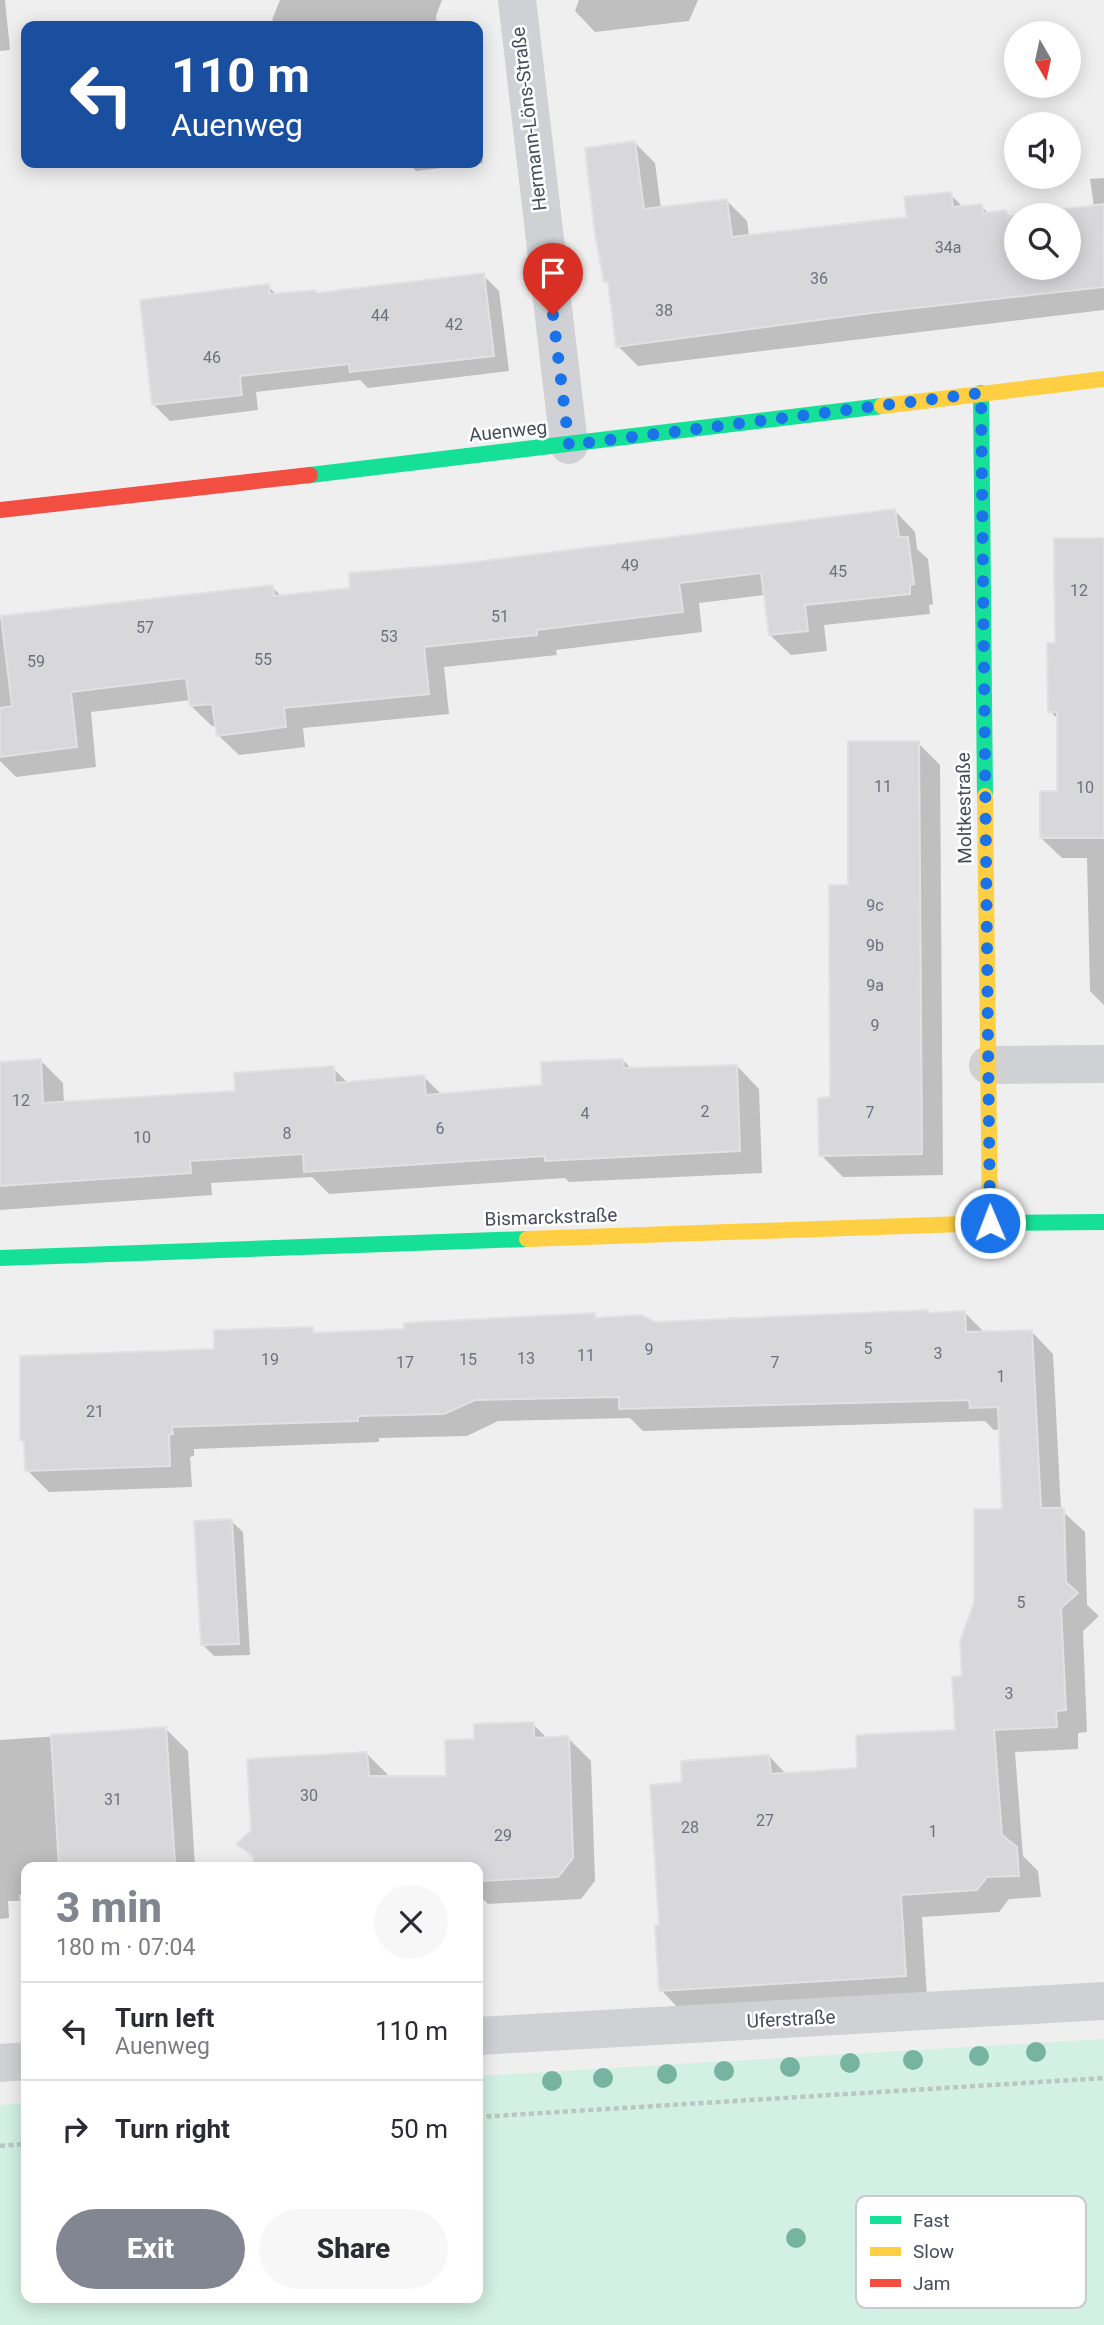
<!DOCTYPE html>
<meta charset="utf-8">
<style>
body{margin:0;font-family:Roboto,sans-serif;background:#f7f7f7;color:#2b2b33;height:100vh;display:flex;flex-direction:column;font-size:26px;white-space:nowrap}
*{box-sizing:border-box;margin:0}
p{font-size:23px;color:#7c7c81}
.icon{flex:none;width:38px;height:38px;fill:none;stroke:currentColor;stroke-width:2;stroke-linecap:round;stroke-linejoin:round}
.map{position:relative;flex:1;overflow:hidden}
.details{position:absolute;left:21px;top:1862px;width:462px;height:441px;display:flex;flex-direction:column;background:#fff;border-radius:14px;box-shadow:0 4px 18px #0003}
.details>*{flex:none}
.guide{position:absolute;left:21px;top:21px;width:462px;height:147px;border-radius:14px;box-shadow:0 4px 18px #0003;background:#1a4fa0;color:#fff;overflow:hidden}
.needle{width:46px;rotate:171deg}
.controls{position:absolute;left:1004px;top:21px;display:grid;gap:14px}
.controls a{display:grid;place-items:center;width:77px;height:77px;border-radius:50%;background:#fff;box-shadow:0 4px 18px #0003;font-size:35px}
.pin{position:absolute;display:grid;place-items:center;width:60px;height:60px;color:#fff;margin:-72px -30px;border-radius:50% 50% 50% 0;rotate:-45deg;box-shadow:0 0 7px #0007}
.pin .icon{rotate:45deg}
.me{position:absolute;width:77px;margin:-38px;rotate:359deg;stroke-linejoin:round;filter:drop-shadow(0 0 5px #0008)}
.turn{display:flex;align-items:center;gap:24px;height:147px;padding:0 35px;font-size:32px}
.turn .icon{width:91px;height:91px;stroke-width:2.5}
.turn b{display:block;font-size:49px;line-height:60px}
.round{display:grid;place-items:center;flex:none;width:74px;height:74px;border-radius:37px;background:#f7f7f7}
.summary{display:flex;align-items:center;justify-content:space-between;height:119px;padding:0 35px}
h1{font-size:42px;font-weight:800;line-height:52px;color:#828690}
.button{display:flex;gap:14px;margin-top:auto;padding:14px 35px}
.button a{flex:1;height:80px;border-radius:42px;background:#828690;color:#fff;font-size:28px;font-weight:800;line-height:80px;text-align:center}
.button a+a{background:#f7f7f7;color:#2b2b33}
ul{padding:0;list-style:none}
li{display:flex;align-items:center;gap:21px;height:98px;padding:0 35px;border-top:2px solid #e1e1e2}
li div{flex:1}
li b{display:block;font-size:26px}
li em{font-style:normal}
.map>svg:first-child{display:block}
.green{fill:#d2f0e3}
.shadow{fill:#0003}
.building{fill:#d8d8db;stroke:#e1e1e2;stroke-width:2}
.lines{fill:none;stroke-linecap:round;stroke-linejoin:round}
.path{stroke:#bac6c5;stroke-width:4.5;stroke-dasharray:5 3.5;stroke-linecap:butt}
.street{stroke:#d0d1d5;stroke-width:38}
.fast{stroke:#16e098;stroke-width:16}
.slow{stroke:#ffcf43;stroke-width:16}
.jam{stroke:#f24e42;stroke-width:16}
.tree{fill:#76b3a0}
.route{stroke:#1a73e8;stroke-width:12;stroke-dasharray:0 21.6}
.labels{text-anchor:middle;dominant-baseline:central;stroke-width:5;stroke-linejoin:round;paint-order:stroke}
.number-label{font-size:16px;fill:#6c717e}
.street-label{font-size:19px;fill:#464d5d;stroke:#fff}
.key{fill:#fff;stroke:#c8cace;stroke-width:2}
.key-label{font-size:19px;fill:#464d5d}
</style>
<div class="map">
<svg width="1104" height="2325" viewBox="0 0 1104 2325">
<rect width="100%" height="100%" fill="#f0efef"/>
<!-- green -->
<path class="green" d="M1104 2039V2325H0V2105L26 2103V2298H478V2076Z"/>
<!-- shadow -->
<g class="shadow">
<path d="M0 0H5L10 50 0 51Z"/>
<path d="M280 0H442L436 16 437 26H279L272 20Z"/>
<path d="M579 0H698L689 21 595 32 575 11Z"/>
<path d="M478 116 483 163 416 171 408 163H478Z"/>
<path d="M635 143 655 163 661 209 727 201 747 221 749 236 909 218 950 194 964 208 981 206 989 214 1005 212 1012 218 1017 268H1069V215H1032L1094 207 1090 179 1104 178V310L638 366 618 346 610 286 605 281Z"/>
<path d="M483 275 499 291 509 371 368 388 360 380 256 392 258 410 170 421 154 405 268 286 277 295 315 292 318 295Z"/>
<path d="M895 511 915 532 917 549 928 559 933 604 929 605 930 614 824 625 827 651 791 655 770 635 765 595 699 603 702 632 556 650 557 655 444 667 449 714 303 728 305 747 239 755 218 735 217 726H212L191 706V700L91 712 96 767 16 777 0 761V618L272 587 282 597 352 589 459 565Z"/>
<path d="M1104 540V1005L1090 991 1087 858H1062L1041 838 1059 793V720L1050 711 1057 644Z"/>
<path d="M918 743 940 765 943 1175 843 1177 821 1155 831 1099Z"/>
<path d="M40 1060 63 1083 64 1104 237 1093 333 1068 349 1084 424 1077 442 1095 544 1087 623 1060 632 1070 737 1066 759 1089 762 1173 569 1182 565 1178 329 1194 312 1177 211 1183 212 1195 0 1210V1064Z"/>
<path d="M964 1312 985 1333 1031 1331 1053 1354 1061 1510 1085 1532 1087 1605 1099 1616 1083 1631 1087 1732 1078 1733V1749L1015 1752 1023 1856 1038 1871 1041 1897 1009 1899 999 1912 922 1917 927 1998 683 2013 661 1990V1927L684 1784 769 1756 787 1775 859 1770 956 1732 964 1677 1004 1511 1001 1429 994 1430 985 1421 643 1431 630 1418 498 1421 467 1436 379 1438V1442L194 1449V1456L190 1457 192 1487 49 1492 27 1470 26 1444 21 1440 216 1351 312 1329 317 1334 406 1330 594 1315 598 1320 654 1324 723 1323V1318Z"/>
<path d="M231 1521 243 1532 250 1655 214 1656 203 1645Z"/>
<path d="M533 1724 548 1739 568 1738 591 1761 595 1881 581 1899 488 1904 478 1894V1867H255V1860L239 1844 367 1754 390 1777 448 1778 476 1741Z"/>
<path d="M166 1729 188 1751 195 1867H26V1895H19L20 1901H8L9 1918 0 1919V1740Z"/>
</g>
<!-- building -->
<g class="building">
<path d="M635 141 644 209 727 199 732 237 907 217 904 197 951 192 953 207 982 204 983 213 1006 210 1007 217 1017 215V268H1069V215H1018L1104 204V287L871 313 616 347 608 282H604L595 234 585 148Z"/>
<path d="M484 273 494 356 350 372 349 364 240 376 242 395 152 405 140 300 269 284 270 294 316 290V293Z"/>
<path d="M895 509 899 537H908L914 584 910 585V594L805 605 808 631 769 635 761 573 679 583 683 612 537 630V635L424 647 429 694 284 708 286 727 217 736 212 704 190 706 186 678 71 692 77 747 0 757V708L12 706 1 616 273 585 274 596 350 588 349 573 459 564Z"/>
<path d="M1054 538H1104V838H1040V791H1057V712H1048L1047 643H1055Z"/>
<path d="M848 741H919L922 1154 819 1156 818 1098 830 1097 829 885H848Z"/>
<path d="M41 1059 43 1103 235 1091 234 1073 334 1066 335 1083 424 1075 426 1095 542 1085 541 1062 623 1059 624 1068 737 1065 740 1151 545 1161V1156L304 1172 303 1154 190 1161 191 1173 0 1186V1062Z"/>
<path d="M928 1310V1313L965 1311 966 1332 1032 1330 1041 1508H1064L1066 1582 1078 1593 1061 1608 1066 1710 1056 1711 1057 1727 994 1730 1002 1835 1017 1847 1019 1876 987 1877 977 1890 901 1895 906 1976 659 1991 655 1925H659L650 1785 682 1782 681 1761 769 1755 771 1774 857 1768 856 1735 955 1730 952 1677 962 1676 960 1641 974 1603V1509H1002L998 1407 970 1408 969 1400 619 1409V1397L475 1400 444 1414 358 1416V1421L172 1427 173 1434 169 1435 170 1466 25 1471 24 1440H20V1356L214 1349V1330L313 1327V1333L404 1329V1323L595 1313V1318L641 1315 655 1322Z"/>
<path d="M232 1519 239 1644 201 1645 194 1521Z"/>
<path d="M534 1722V1738L569 1736 573 1858 558 1877 478 1881V1867H254L253 1856 236 1844 251 1831 247 1759 367 1752 369 1776H446L445 1740 474 1739V1724Z"/>
<path d="M166 1727 175 1863 59 1867 51 1735Z"/>
</g>
<g class="lines">
<!-- path -->
<g class="path">
<path d="M478 2117 1104 2078"/>
<path d="M0 2146 26 2144"/>
</g>
<!-- street -->
<g class="street">
<path d="M517 0 569 445"/>
<path d="M988 1065 1104 1064"/>
<path d="M478 2036 1104 2001"/>
<path d="M0 2063 26 2061"/>
</g>
<!-- fast -->
<g class="fast">
<path d="M981 393 985 796"/>
<path d="M310 475 882 406"/>
<path d="M992 1223 1104 1222"/>
<path d="M0 1258 527 1239"/>
</g>
<!-- slow -->
<g class="slow">
<path d="M882 406 1104 379"/>
<path d="M985 796 990 1223"/>
<path d="M527 1239 992 1223"/>
</g>
<!-- jam -->
<path class="jam" d="M0 510 310 475"/>
</g>
<!-- trees -->
<g class="tree">
<circle cx="1036" cy="2052" r="10"/>
<circle cx="979" cy="2056" r="10"/>
<circle cx="913" cy="2060" r="10"/>
<circle cx="850" cy="2063" r="10"/>
<circle cx="790" cy="2067" r="10"/>
<circle cx="724" cy="2071" r="10"/>
<circle cx="667" cy="2074" r="10"/>
<circle cx="603" cy="2078" r="10"/>
<circle cx="552" cy="2081" r="10"/>
<circle cx="796" cy="2238" r="10"/>
</g>
<g class="lines">
<!-- route -->
<path class="route" d="M553 315 569 445 981 393 990 1223"/>
</g>
<g class="labels">
<!-- number labels -->
<g class="number-label">
<text x="948" y="247">34a</text>
<text x="819" y="278">36</text>
<text x="664" y="310">38</text>
<text x="380" y="315">44</text>
<text x="454" y="324">42</text>
<text x="212" y="357">46</text>
<text x="630" y="565">49</text>
<text x="838" y="571">45</text>
<text x="1079" y="590">12</text>
<text x="500" y="616">51</text>
<text x="145" y="627">57</text>
<text x="389" y="636">53</text>
<text x="263" y="659">55</text>
<text x="36" y="661">59</text>
<text x="883" y="786">11</text>
<text x="1085" y="787">10</text>
<text x="875" y="905">9c</text>
<text x="875" y="945">9b</text>
<text x="875" y="985">9a</text>
<text x="875" y="1025">9</text>
<text x="21" y="1100">12</text>
<text x="705" y="1111">2</text>
<text x="870" y="1112">7</text>
<text x="585" y="1113">4</text>
<text x="440" y="1128">6</text>
<text x="287" y="1133">8</text>
<text x="142" y="1137">10</text>
<text x="868" y="1348">5</text>
<text x="649" y="1349">9</text>
<text x="938" y="1353">3</text>
<text x="586" y="1355">11</text>
<text x="526" y="1358">13</text>
<text x="270" y="1359">19</text>
<text x="468" y="1359">15</text>
<text x="405" y="1362">17</text>
<text x="775" y="1362">7</text>
<text x="1001" y="1376">1</text>
<text x="95" y="1411">21</text>
<text x="1021" y="1602">5</text>
<text x="1009" y="1693">3</text>
<text x="309" y="1795">30</text>
<text x="113" y="1799">31</text>
<text x="765" y="1820">27</text>
<text x="690" y="1827">28</text>
<text x="933" y="1831">1</text>
<text x="503" y="1835">29</text>
</g>
<!-- street labels -->
<g class="street-label">
<text transform="translate(529 119) rotate(-97)">Hermann-Löns-Straße</text>
<text transform="translate(508 431) rotate(-6)">Auenweg</text>
<text transform="translate(964 808) rotate(-91)">Moltkestraße</text>
<text transform="translate(551 1217) rotate(-2)">Bismarckstraße</text>
<text transform="translate(791 2019) rotate(-3)">Uferstraße</text>
</g>
</g>
<!-- legend -->
<rect x="856" y="2196" width="230" height="112" rx="10" class="key"/>
<rect x="870" y="2216" width="31" height="8" fill="#16e098"/>
<rect x="870" y="2247" width="31" height="9" fill="#ffcf43"/>
<rect x="870" y="2279" width="31" height="8" fill="#f24e42"/>
<g class="key-label">
<text x="913" y="2227">Fast</text>
<text x="913" y="2258">Slow</text>
<text x="913" y="2290">Jam</text>
</g>
</svg>
<div class="controls">
<a><svg class="needle" viewBox="-14 -14 28 28"><path d="M0-13l5 13h-10z" fill="#e53935"/><path d="M0 13l5-13h-10z" fill="#7c7c81"/></svg></a>
<a><svg class="icon" aria-label="sound" viewBox="0 0 24 24"><path d="M4 9h4l5-4v14l-5-4H4zM17 9q2 3 0 6"/></svg></a>
<a><svg class="icon" aria-label="search" viewBox="0 0 24 24"><circle cx="10" cy="10" r="6"/><path d="M15 15l6 6"/></svg></a>
</div>
<div class="pin" style="left:553px;top:315px;background:#d93025"><svg class="icon" aria-label="arrive" viewBox="0 0 24 24"><path d="M6 21V4h12l-3 4 3 4H6"/></svg></div>
<svg class="me" style="left:990px;top:1223px" viewBox="-20 -20 40 40"><circle r="17" fill="#1a73e8" stroke="#fff" stroke-width="3"/><path d="M0-11L8 9 0 5-8 9z" fill="#fff"/></svg>
<div class="guide">
<div class="turn"><svg class="icon" aria-label="left" viewBox="0 0 24 24"><path d="M17 20v-9H6M10 6l-5 5 5 5"/></svg><div><b>110 m</b>Auenweg</div></div>
</div>
<section class="details">
<div class="summary"><div><h1>3 min</h1><p>180 m · 07:04</p></div><a class="round"><svg class="icon" aria-label="close" viewBox="0 0 24 24"><path d="M6 6l12 12M18 6L6 18"/></svg></a></div>
<ul>
<li><svg class="icon" aria-label="left" viewBox="0 0 24 24"><path d="M17 20v-9H6M10 6l-5 5 5 5"/></svg><div><b>Turn left</b><p>Auenweg</p></div><em>110 m</em></li>
<li><svg class="icon" aria-label="right" viewBox="0 0 24 24"><path d="M7 20v-9h11M14 6l5 5-5 5"/></svg><div><b>Turn right</b></div><em>50 m</em></li>
</ul>
<div class="button"><a>Exit</a><a>Share</a></div>
</section>
</div>
